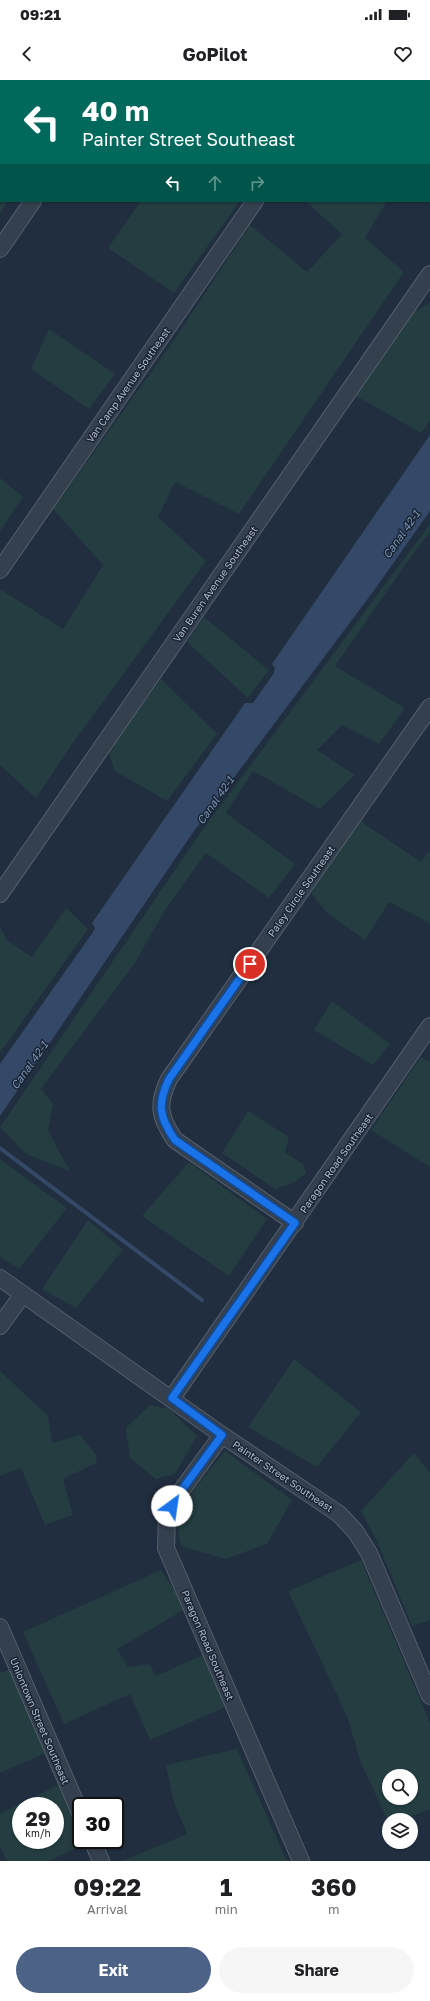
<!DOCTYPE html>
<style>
body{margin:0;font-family:"Golos Text",sans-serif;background:#f6f6f6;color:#202124;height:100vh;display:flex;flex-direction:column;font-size:15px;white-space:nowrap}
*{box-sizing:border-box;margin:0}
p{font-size:13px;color:#757577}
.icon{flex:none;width:22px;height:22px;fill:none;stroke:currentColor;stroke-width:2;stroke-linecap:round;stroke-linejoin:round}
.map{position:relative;height:1781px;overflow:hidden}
.sheet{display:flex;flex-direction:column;background:#fff;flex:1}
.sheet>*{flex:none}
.hud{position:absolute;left:0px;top:0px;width:430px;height:122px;box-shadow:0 1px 3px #0004;background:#00695c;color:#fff;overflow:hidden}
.controls{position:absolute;left:382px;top:1689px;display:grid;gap:8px}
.controls a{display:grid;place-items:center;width:36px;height:36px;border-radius:50%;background:#fff;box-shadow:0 1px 3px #0004;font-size:20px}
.speed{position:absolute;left:12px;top:1717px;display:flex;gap:8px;font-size:20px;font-weight:700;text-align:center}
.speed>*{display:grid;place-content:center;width:52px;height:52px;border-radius:50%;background:#fff;box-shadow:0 1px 3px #0004;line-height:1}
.speed small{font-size:10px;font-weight:400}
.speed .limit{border:2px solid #111;border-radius:6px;background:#fff;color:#111}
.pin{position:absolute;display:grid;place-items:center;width:34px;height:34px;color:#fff;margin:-17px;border:2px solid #fff;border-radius:50%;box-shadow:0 1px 4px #0007}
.me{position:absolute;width:44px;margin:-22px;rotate:31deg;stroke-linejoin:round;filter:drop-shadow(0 0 3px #0008)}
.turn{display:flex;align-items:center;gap:14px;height:84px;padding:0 16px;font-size:18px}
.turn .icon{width:52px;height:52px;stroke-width:2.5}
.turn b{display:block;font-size:28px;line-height:34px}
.lanes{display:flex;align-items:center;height:38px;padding:0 16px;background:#0003;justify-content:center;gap:20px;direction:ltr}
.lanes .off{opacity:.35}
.eta{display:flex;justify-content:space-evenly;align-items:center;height:68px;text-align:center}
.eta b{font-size:24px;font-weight:700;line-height:28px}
.button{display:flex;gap:8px;margin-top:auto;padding:8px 16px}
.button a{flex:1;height:46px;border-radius:24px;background:#4c6287;color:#fff;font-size:16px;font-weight:700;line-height:46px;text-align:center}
.button a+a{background:#f6f6f6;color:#202124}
.status{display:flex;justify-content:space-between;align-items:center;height:28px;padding:0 20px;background:#fff;direction:ltr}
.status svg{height:11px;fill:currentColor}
header{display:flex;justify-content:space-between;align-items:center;height:52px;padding:0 16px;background:#fff;font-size:18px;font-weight:700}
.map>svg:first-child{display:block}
.green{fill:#233d40;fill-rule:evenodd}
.water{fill:#344968}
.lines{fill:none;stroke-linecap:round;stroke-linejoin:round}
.stream{stroke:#344968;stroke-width:4}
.street-casing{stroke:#545e6d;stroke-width:18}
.street{stroke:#35404f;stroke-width:16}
.route-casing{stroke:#114b97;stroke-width:10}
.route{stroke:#1a73e8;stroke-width:7}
.labels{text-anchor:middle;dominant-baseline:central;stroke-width:3;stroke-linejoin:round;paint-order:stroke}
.street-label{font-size:10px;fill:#b1bbca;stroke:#1b2534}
.water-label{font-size:11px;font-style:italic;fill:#7691b4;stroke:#1b2534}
</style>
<div class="status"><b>09:21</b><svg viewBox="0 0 49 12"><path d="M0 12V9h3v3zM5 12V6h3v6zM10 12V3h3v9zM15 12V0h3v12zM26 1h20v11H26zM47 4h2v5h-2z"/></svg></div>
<header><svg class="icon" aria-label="back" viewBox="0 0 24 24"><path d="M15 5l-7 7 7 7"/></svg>GoPilot<svg class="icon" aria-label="heart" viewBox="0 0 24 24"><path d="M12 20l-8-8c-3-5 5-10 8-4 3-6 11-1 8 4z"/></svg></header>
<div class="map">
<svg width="430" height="1781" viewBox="0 0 430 1781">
<rect width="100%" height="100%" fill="#212e3f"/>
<!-- green -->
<g class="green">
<path d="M0 0 45 1H1V121H8L0 133Z"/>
<path d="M141 121H240L174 213 108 168Z"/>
<path d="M305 121H387L365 158 404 192 239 434 175 402 158 437 206 481 73 663 36 718 0 685V509L63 549 103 485 53 429 174 260 250 145 307 192 342 154Z"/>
<path d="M430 223V341L421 353 356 316 409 235Z"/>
<path d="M49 249 115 294 89 329 31 289Z"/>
<path d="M0 398 23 417 0 451Z"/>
<path d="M430 444V453L417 468 335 586 405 628 379 664 342 645 317 670 355 695 320 729 253 691 226 733 295 784 269 818 206 773 165 830 135 883 41 1009 53 1024 48 1051 70 1091 26 1074 0 1047 200 753Z"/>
<path d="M204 537 269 590 248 618 187 562Z"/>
<path d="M161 599 217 654 167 721 115 691 108 672Z"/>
<path d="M359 740 421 782 430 770V843L389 822 365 860 327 833 311 813Z"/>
<path d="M66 828 88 849 0 973V847L7 860 32 877Z"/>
<path d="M332 921 390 964 373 985 314 950Z"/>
<path d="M421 977 430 982V1087L371 1050Z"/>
<path d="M248 1031 289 1057 285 1072 303 1084 306 1093 293 1103 275 1109 222 1073Z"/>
<path d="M0 1079 67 1128 19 1189 0 1177Z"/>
<path d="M189 1082 267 1139 229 1196 142 1136Z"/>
<path d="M88 1140 123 1170 76 1228 42 1209Z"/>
<path d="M294 1279 361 1332 317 1387 248 1347Z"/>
<path d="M0 1291 48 1336 52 1363 80 1355 97 1376 96 1383 63 1399 73 1435 45 1445 21 1388 0 1396Z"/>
<path d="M150 1325 169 1329 197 1356 175 1394 156 1399 130 1378 126 1348Z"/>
<path d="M225 1371 292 1420 267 1464 226 1479 181 1466 176 1442 183 1423Z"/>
<path d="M414 1373 430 1393V1540L412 1546 378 1463 361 1431Z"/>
<path d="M361 1480 430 1643V1729L401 1740H389V1743L361 1683 347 1636 288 1511ZM389 1696H411V1718H389Z"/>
<path d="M161 1490 187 1528 117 1569 128 1587 149 1584 156 1596 205 1574 228 1626 150 1660 130 1614 64 1644 23 1552Z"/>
<path d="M11 1589 46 1673 0 1693V1593Z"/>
<path d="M237 1669 287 1781H122L187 1754 174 1723 166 1685Z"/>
<path d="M64 1702 81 1745V1760H87L88 1762 49 1781H7L0 1766V1734ZM21 1726H55V1760H21Z"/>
</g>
<!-- water -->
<path class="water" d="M430 355V431L375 509 194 751 0 1036V984L93 852 95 848 92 843 245 623H253L274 593 275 588 272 584Z"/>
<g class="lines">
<!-- stream -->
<path class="stream" d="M0 1068 202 1220"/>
<!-- street casing -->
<g class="street-casing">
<g id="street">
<path d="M362 0 363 1"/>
<path d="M116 1 117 0"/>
<path d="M338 1 339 0"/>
<path d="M429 48 430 49"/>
<path d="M0 169 33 121"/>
<path d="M0 490 255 121"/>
<path d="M0 814 430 194"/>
<path d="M295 1143 175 1060C159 1037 157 1024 169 999L430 627"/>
<path d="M0 1198 222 1355 339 1434 355 1451 369 1473 430 1616"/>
<path d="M0 1246 23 1214"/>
<path d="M172 1318 430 946"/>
<path d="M222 1355 178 1415 167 1437 166 1468 301 1781"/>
<path d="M0 1547 81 1735"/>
<path d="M92 1760 101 1781"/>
</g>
</g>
<!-- street -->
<use href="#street" class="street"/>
</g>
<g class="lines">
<!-- route casing -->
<g class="route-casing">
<path id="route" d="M172 1426 178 1415 222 1355 172 1318 295 1143 175 1060C159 1037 157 1024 169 999L250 884"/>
</g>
<!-- route -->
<use href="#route" class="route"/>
</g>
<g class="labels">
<!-- street labels -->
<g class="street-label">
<text transform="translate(128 305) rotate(-55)">Van Camp Avenue Southeast</text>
<text transform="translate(215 504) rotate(-55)">Van Buren Avenue Southeast</text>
<text transform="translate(301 811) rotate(-55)">Paley Circle Southeast</text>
<text transform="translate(336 1083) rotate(-55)">Paragon Road Southeast</text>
<text transform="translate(283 1396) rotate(34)">Painter Street Southeast</text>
<text transform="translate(208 1565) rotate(67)">Paragon Road Southeast</text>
<text transform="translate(40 1641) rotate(67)">Uniontown Street Southeast</text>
</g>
<!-- water labels -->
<g class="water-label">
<text transform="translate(401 454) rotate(-55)">Canal 42-1</text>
<text transform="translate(215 720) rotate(-55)">Canal 42-1</text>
<text transform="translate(29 985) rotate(-55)">Canal 42-1</text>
</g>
</g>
</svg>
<div class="controls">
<a><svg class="icon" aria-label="search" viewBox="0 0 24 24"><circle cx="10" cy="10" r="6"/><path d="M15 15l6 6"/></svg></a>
<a><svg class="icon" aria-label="layers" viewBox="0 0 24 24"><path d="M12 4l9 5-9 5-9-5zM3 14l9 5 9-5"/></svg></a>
</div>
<div class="speed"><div>29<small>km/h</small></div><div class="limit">30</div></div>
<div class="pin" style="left:250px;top:884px;background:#d93025"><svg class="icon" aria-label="arrive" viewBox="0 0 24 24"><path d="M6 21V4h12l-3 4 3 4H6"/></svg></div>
<svg class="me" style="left:172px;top:1426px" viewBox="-20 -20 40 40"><circle r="19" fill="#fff"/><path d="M0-13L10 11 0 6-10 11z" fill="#1a73e8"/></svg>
<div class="hud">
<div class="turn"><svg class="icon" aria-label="left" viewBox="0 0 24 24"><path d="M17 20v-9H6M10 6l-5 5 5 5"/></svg><div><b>40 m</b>Painter Street Southeast</div></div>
<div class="lanes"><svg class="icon" aria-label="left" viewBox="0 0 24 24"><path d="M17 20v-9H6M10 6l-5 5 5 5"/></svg><svg class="icon off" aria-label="ahead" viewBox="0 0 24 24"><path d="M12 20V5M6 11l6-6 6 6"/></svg><svg class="icon off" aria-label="right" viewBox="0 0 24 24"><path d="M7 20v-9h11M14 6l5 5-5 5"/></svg></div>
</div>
</div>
<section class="sheet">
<div class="eta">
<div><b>09:22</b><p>Arrival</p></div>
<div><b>1</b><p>min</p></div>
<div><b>360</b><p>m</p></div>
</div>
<div class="button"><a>Exit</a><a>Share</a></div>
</section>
